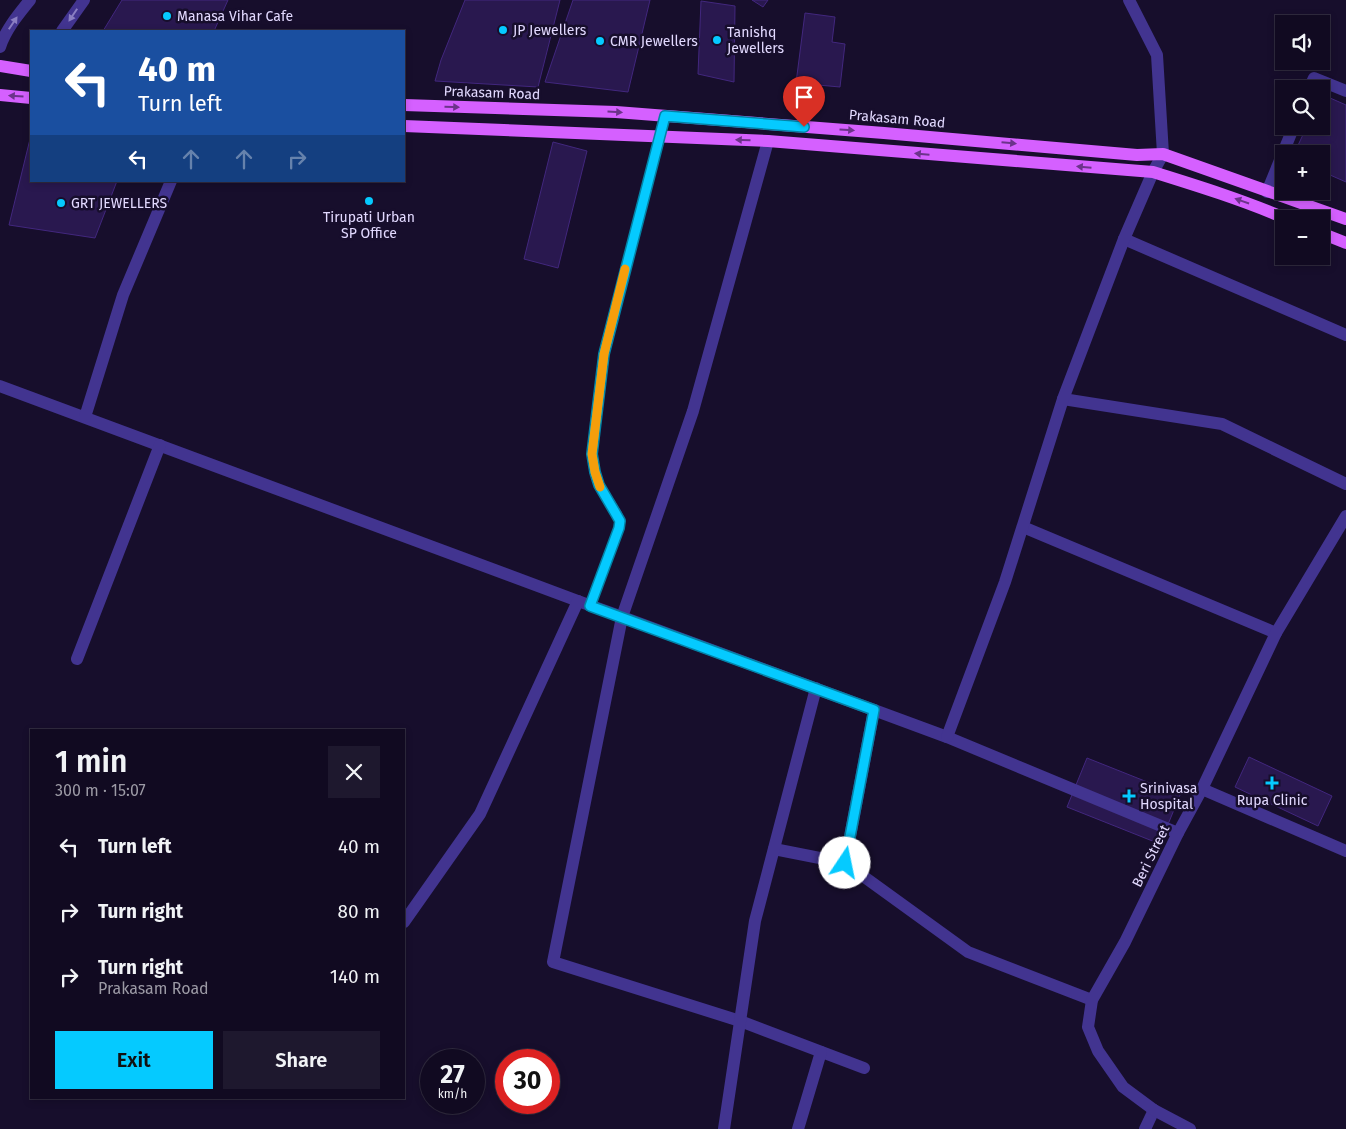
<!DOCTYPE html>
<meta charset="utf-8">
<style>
body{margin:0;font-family:"Fira Sans",sans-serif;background:#1e182e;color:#f1f3f6;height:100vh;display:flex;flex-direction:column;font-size:19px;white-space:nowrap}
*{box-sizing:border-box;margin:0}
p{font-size:16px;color:#9c9aa5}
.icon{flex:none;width:28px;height:28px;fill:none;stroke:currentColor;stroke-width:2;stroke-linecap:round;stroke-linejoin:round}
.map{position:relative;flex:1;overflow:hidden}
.side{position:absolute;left:30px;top:729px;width:375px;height:370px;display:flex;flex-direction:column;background:#110a21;border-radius:0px;box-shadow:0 2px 8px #0003,0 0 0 1px #302b3f}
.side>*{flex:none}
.hud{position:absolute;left:30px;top:30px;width:375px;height:152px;border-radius:0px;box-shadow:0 2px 8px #0003,0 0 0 1px #302b3f;background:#1a4fa0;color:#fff;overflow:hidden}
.buttons{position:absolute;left:1275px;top:15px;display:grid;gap:10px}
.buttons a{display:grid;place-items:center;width:55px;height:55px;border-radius:0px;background:#110a21;box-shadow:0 2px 8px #0003,0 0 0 1px #302b3f;font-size:25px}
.speed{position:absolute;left:420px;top:1049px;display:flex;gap:10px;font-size:25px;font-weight:700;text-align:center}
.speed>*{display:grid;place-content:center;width:65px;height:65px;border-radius:50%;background:#110a21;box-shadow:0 2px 8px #0003,0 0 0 1px #302b3f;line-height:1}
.speed small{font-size:12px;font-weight:400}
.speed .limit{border:8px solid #d22;background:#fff;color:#111}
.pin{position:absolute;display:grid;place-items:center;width:42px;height:42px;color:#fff;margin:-51px -21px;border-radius:50% 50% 50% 0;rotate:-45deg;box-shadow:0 0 5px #0007}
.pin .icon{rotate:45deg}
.me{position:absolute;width:55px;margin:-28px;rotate:11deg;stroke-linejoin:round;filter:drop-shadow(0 0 4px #0008)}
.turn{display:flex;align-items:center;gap:18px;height:105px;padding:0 25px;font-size:22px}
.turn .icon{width:65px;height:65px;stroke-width:2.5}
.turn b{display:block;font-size:35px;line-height:42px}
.lanes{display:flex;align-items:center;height:48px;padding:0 25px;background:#0003;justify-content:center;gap:25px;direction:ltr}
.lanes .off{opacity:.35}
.round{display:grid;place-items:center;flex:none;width:52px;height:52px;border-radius:0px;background:#1e182e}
.overview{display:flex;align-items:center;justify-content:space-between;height:85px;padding:0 25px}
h1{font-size:30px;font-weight:600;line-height:38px}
.cta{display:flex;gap:10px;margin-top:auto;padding:10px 25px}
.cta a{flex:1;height:58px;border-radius:0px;background:#05caff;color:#111;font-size:20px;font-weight:600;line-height:58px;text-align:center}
.cta a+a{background:#1e182e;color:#f1f3f6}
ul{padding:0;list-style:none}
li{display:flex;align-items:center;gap:15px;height:65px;padding:0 25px}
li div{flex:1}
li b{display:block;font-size:19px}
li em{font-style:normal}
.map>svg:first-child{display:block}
.building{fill:#29184f;stroke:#42277e}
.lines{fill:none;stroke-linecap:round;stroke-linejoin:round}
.service{stroke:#423490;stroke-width:10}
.minor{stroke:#423490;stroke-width:12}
.tertiary{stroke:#423490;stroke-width:12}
.primary{stroke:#d560ff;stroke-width:12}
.oneway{fill:#8a7ec2}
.oneway2{fill:#6c338b}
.route-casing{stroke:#0383a6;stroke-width:12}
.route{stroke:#05caff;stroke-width:9}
.slow{stroke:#f59e0b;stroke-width:9}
.poi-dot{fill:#05caff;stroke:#170e2c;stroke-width:2}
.labels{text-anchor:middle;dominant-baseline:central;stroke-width:5;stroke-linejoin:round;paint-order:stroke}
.poi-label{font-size:14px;fill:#e2d9ff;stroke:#170e2c;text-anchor:start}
.street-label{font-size:14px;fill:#e2d9ff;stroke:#170e2c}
</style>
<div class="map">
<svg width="1346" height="1129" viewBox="0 0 1346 1129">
<rect width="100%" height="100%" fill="#170e2c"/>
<!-- building -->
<g class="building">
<path d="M122 0H228L214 31H103Z"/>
<path d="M465 0H560L538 87 435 81 441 60Z"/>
<path d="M573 0H650L628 92 545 82Z"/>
<path d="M752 0H768L763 7Z"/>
<path d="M701 1 735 6 734 82 698 74Z"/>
<path d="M805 13 835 17 832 42 845 44 840 87 796 83Z"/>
<path d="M1321 94 1346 105V182L1321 171V154H1294L1307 126H1321Z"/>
<path d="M31 135V181H117L95 238 9 225Z"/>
<path d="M553 142 587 151 558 268 524 259Z"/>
<path d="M1249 757 1332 796 1318 826 1235 787Z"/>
<path d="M1087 758 1180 795 1160 844 1067 807Z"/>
</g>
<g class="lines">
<!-- service -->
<path class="service" d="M590 605 619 528 620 521 617 514 599 485 595 473 592 454 604 355 665 116"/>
<!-- minor -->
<g class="minor">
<path d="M1309 89 1314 78 1346 91"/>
<path d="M768 141 693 411 622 617 553 962 740 1021 864 1068"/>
<path d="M1267 192 1294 126"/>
<path d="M1124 239 1346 335"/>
<path d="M0 386 578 601 622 617 947 737 1178 833"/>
<path d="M1063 399 1222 424 1346 484"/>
<path d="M85 417 123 295 171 181"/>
<path d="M1023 527 1276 633"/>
<path d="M77 659 160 445"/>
<path d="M874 710 845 863 968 952 1092 1000"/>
<path d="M947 737 1005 582 1063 399 1124 239 1153 172 1163 154 1157 55 1129 0"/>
<path d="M1202 789 1346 851"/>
<path d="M774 849 845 863"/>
<path d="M404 922 480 814 578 601"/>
<path d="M724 1129 755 921 816 688"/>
<path d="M798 1129 821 1052"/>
<path d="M1145 1129 1154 1110"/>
</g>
<!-- tertiary -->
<g class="tertiary">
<path d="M62 31 84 0"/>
<path d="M0 47C6 29 18 15 30 0"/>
<path d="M1190 1129 1154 1110 1123 1087 1098 1051 1088 1027 1092 1000 1125 942 1178 833 1202 789 1276 633 1346 516"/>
</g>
<!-- primary -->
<g class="primary">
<path d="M0 66 31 71"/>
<path d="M0 95 31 98"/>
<path d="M404 105 616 112 884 133 1137 155 1163 154 1346 219"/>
<path d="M404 126 768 141 1153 172C1198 186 1243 200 1287 219"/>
<path d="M1321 233 1346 243"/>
</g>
</g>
<!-- one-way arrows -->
<defs><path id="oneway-solid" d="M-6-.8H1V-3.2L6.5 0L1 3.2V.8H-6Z" transform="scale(1.25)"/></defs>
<g class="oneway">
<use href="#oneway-solid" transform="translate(73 15) rotate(124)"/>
<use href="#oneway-solid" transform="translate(13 23) rotate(-56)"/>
</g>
<g class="oneway2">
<use href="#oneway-solid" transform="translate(16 96) rotate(-176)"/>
<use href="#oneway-solid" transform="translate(452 107) rotate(2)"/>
<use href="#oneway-solid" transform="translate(615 112) rotate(3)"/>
<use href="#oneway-solid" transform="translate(847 130) rotate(4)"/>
<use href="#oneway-solid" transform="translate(743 140) rotate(-178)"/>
<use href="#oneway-solid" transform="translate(1009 143) rotate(5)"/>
<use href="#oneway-solid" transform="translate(922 154) rotate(-175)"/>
<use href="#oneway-solid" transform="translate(1084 167) rotate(-175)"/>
<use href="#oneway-solid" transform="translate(1242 201) rotate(-161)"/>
</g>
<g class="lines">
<!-- route casing -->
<g class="route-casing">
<path id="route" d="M804 127 665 116 604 354 592 454 595 472 599 485 616 514 620 521 619 528 590 606 874 710 845 863"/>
</g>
<!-- route -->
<use href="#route" class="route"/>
<!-- slow -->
<path class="slow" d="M600 487 595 472 592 454 604 354 625 269"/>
</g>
<!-- markers -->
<g class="poi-dot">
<circle cx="167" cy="16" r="5"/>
<circle cx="503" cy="30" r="5"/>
<circle cx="717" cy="40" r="5"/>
<circle cx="600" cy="41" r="5"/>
<circle cx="369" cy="201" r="5"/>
<circle cx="61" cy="203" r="5"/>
<path d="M1269.5 775.5h5v5h5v5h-5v5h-5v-5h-5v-5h5z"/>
<path d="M1126.5 788.5h5v5h5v5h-5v5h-5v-5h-5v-5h5z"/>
</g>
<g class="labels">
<!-- poi labels -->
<g class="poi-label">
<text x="177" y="16">Manasa Vihar Cafe</text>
<text x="513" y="30">JP Jewellers</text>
<text x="727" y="32">Tanishq<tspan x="727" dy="16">Jewellers</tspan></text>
<text x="610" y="41">CMR Jewellers</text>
<text x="71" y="203">GRT JEWELLERS</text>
<text x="369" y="217" text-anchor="middle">Tirupati Urban<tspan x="369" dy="16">SP Office</tspan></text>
<text x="1140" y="788">Srinivasa<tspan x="1140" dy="16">Hospital</tspan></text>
<text x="1272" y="800" text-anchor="middle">Rupa Clinic</text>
</g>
<!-- street labels -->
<g class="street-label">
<text transform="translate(492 93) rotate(2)">Prakasam Road</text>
<text transform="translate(897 119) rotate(5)">Prakasam Road</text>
<text transform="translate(1151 856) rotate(-64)">Beri Street</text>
</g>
</g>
</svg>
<div class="buttons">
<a><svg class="icon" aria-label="sound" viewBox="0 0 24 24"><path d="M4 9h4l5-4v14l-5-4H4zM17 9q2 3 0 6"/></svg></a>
<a><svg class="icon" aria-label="search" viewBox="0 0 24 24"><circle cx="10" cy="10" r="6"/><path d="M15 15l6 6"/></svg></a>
<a>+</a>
<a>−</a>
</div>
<div class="speed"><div>27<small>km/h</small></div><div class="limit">30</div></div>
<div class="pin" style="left:804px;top:127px;background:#d93025"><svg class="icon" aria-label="arrive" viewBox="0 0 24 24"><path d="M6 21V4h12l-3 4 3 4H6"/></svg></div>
<svg class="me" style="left:845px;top:863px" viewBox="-20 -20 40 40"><circle r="19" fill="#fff"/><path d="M0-13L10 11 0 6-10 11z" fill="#05caff"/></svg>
<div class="hud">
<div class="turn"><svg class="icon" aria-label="left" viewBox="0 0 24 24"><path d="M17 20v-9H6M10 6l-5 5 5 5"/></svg><div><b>40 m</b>Turn left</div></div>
<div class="lanes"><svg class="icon" aria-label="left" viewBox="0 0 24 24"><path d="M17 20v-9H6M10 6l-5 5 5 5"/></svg><svg class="icon off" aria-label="ahead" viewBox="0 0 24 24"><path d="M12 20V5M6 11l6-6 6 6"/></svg><svg class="icon off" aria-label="ahead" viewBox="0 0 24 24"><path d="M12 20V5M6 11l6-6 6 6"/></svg><svg class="icon off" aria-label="right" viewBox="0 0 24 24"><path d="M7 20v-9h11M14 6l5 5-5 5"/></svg></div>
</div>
<section class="side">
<div class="overview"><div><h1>1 min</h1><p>300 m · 15:07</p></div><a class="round"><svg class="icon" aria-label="close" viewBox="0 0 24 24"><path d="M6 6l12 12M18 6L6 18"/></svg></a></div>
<ul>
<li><svg class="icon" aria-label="left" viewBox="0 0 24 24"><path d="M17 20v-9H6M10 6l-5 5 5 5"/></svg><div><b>Turn left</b></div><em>40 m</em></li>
<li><svg class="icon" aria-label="right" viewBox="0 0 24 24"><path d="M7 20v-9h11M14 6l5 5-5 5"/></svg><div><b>Turn right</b></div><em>80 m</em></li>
<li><svg class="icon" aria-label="right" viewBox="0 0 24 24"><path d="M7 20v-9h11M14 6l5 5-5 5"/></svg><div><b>Turn right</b><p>Prakasam Road</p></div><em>140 m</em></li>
</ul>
<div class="cta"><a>Exit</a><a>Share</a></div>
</section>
</div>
